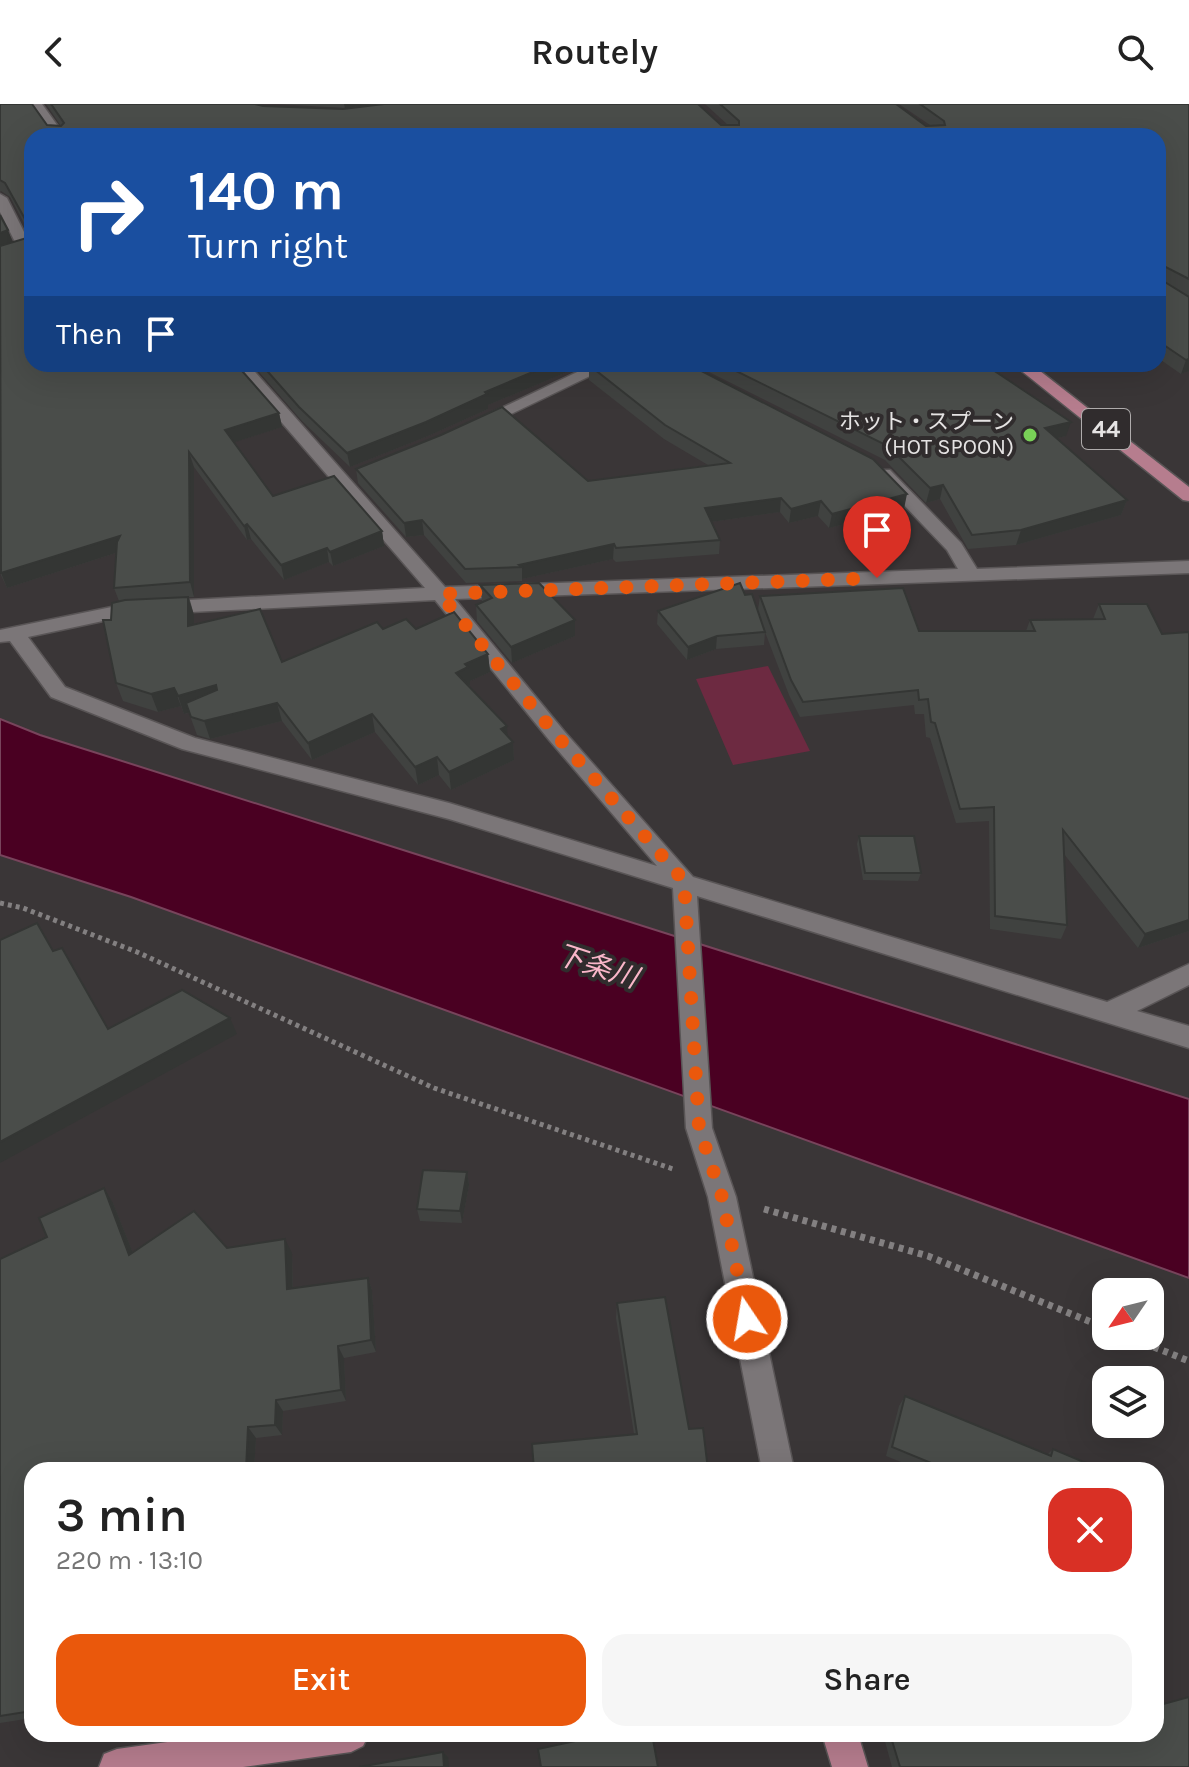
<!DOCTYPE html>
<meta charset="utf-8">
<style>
body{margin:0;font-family:Karla,"Noto Sans JP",sans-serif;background:#f6f6f6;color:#222;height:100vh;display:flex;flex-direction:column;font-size:30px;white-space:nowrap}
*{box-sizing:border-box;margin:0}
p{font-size:26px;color:#767676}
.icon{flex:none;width:44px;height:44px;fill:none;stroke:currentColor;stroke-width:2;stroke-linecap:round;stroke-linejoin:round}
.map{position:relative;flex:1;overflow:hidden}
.drawer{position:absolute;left:24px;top:1358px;width:1140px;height:280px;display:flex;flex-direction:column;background:#fff;border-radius:24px;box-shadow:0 8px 32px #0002}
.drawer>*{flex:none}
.banner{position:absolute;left:24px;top:24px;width:1142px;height:244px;border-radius:24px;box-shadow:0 8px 32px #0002;background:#1a4fa0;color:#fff;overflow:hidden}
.needle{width:52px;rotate:235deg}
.controls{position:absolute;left:1092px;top:1174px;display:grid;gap:16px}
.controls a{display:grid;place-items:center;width:72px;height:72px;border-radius:16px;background:#fff;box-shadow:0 8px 32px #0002;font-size:40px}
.pin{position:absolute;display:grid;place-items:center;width:68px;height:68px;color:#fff;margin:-82px -34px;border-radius:50% 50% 50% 0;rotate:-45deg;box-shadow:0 0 8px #0007}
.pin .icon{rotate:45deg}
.me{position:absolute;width:88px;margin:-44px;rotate:348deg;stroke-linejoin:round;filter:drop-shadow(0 0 6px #0008)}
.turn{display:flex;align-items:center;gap:28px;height:168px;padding:0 32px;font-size:36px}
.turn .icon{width:104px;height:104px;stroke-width:2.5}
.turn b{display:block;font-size:56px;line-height:68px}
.then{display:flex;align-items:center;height:76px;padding:0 32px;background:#0003;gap:16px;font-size:30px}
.round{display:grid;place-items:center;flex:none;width:84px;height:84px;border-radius:24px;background:#f6f6f6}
.summary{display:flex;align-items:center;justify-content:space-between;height:136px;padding:0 32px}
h1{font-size:48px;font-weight:600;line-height:60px}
.cta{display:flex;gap:16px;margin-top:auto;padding:16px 32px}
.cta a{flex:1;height:92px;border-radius:24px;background:#ea580c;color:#fff;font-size:32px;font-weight:600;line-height:92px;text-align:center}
.cta a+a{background:#f6f6f6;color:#222}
header{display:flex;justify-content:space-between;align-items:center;height:104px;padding:0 32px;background:#fff;font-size:36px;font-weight:600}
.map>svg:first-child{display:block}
.green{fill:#6d2a41}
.water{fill:#4a0022;stroke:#78445c;stroke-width:2}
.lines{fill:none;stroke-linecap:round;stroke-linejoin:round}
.minor-casing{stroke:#595556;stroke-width:3}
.major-casing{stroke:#595556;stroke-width:3}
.path-far1{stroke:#838081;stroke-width:5;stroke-dasharray:4 4;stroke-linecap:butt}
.path{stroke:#838081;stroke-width:7;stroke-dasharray:5 5;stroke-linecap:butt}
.minor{fill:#7b7678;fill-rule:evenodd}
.major{fill:#b67d8e;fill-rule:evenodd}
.wall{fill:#404240}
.shaded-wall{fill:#343634}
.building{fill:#4a4d4a;stroke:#343634;stroke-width:2}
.route{stroke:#ea580c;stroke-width:14;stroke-dasharray:0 25.2}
.poi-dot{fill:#79d157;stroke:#302c2d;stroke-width:3}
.labels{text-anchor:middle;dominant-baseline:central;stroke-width:8;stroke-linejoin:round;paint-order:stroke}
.far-poi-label{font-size:22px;fill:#e5e3e3;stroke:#302c2d;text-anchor:end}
.shield{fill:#302c2d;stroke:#afacac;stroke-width:2}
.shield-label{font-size:24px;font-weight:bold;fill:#e5e3e3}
.water-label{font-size:28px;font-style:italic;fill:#fab6c9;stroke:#302c2d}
</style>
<header><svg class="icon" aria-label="back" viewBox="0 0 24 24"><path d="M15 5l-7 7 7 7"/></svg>Routely<svg class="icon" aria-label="search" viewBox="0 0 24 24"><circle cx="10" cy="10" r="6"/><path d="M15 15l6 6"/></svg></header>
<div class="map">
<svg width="1189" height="1663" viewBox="0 0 1189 1663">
<rect width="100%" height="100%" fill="#3a3637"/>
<!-- green -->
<path class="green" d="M768 562 810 647 733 661 696 575Z"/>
<!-- water -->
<path class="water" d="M0 615 40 631 1189 995V1174L131 793 0 751Z"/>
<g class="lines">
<!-- minor casing -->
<g class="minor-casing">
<g id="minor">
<path d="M30 0H42L65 32H53Z"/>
<path d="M0 90 7 94 32 144 30 147H20L18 144 0 108Z"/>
<path d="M231 260H248L445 483 958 465 947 446 878 374 875 370 878 366H890L961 439 977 465 1189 457V469L455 495 564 627 693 773 1107 898 1189 860V881L1137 907 1189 922V944L697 792 712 1024 736 1093 794 1366H762L708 1093 686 1024 673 784 449 715 182 645 51 593 10 537 0 538V526L131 499 425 484ZM435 496 550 637 657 762 449 699 195 634 65 583 28 533 131 511Z"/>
<path d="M594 260H615L484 323H472L470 319Z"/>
</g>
</g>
<!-- major casing -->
<g class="major-casing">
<g id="major">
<path d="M1013 260H1031L1189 383V397L1183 396Z"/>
<path d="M225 1630H369L363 1642 351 1648 243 1663H99L104 1650 117 1645Z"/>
<path d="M822 1630H858L868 1663H832Z"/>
</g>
</g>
<!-- path-far1 -->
<path class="path-far1" d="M0 799 23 804 137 848 434 984 673 1065"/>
<!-- path -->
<g class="path">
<path d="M764 1105 928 1152 1106 1224"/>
<path d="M1126 1232 1189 1257"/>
</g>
<!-- minor -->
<use href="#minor" class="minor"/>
<!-- major -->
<use href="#major" class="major"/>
</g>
<!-- wall -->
<g class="wall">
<path d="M0 0 47 21 61 22 46 0H255L263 2 721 21H728L705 0H896L926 22 930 21 899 0H1189V192L1165 179 1189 193V267L1181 270 1158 254V32H32V260L279 309 282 323 234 338 273 392 382 427 384 442 333 462 329 458 284 476 251 435 247 436 194 363V493H189L194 511V520L282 558 383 525H416L488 550 490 568 470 577V581L469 582 513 638 514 656 451 686 439 671 418 681 375 628 312 656 282 617 210 635 197 631 189 609 184 610 181 602 158 608 123 597 116 579 111 516 119 497 114 484 116 449 7 484 0 469V111L12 139 30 133V130L10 93 1 87 0 88Z"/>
<path d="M276 0H377L345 4Z"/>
<path d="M252 260H586L488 301V305L428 332 350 363 302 317Z"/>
<path d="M693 260H1013L1012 263 996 268 1066 332 1057 334 1127 396 1121 411 1016 441 968 445 940 395 926 399 885 356Z"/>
<path d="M589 261 904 405 829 424 818 412 789 419 780 408 711 418 720 436 719 450 616 458 613 455 522 475V477L466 479 424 431 406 433 358 379 356 365 588 377 708 361 664 335 589 276Z"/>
<path d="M480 481 575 532 512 559 477 517 476 501 482 498Z"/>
<path d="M745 491 758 506 760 492 919 527H1026L1030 516 1093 515 1099 500H1147L1189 827 1138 844 1064 750 1067 821 1061 835 990 825 989 717 956 719 930 634 926 633 924 610H915L914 601 800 613 789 591 765 528 764 541 716 545 687 556 657 520 658 507Z"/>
<path d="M859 732 921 769 918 777 863 776 857 740Z"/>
<path d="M467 1068 469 1081 462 1119 420 1117 417 1105Z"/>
<path d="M113 1099 133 1149 227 1144 292 1149 293 1184 368 1174 372 1186 376 1248 344 1254 346 1297 283 1307 282 1331 256 1334 254 1366H32V1614L0 1619V1155Z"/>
<path d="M617 1199 689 1325 634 1330 616 1214Z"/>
<path d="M905 1292 1048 1350 1053 1345 1097 1366H921L886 1352 899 1302Z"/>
<path d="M883 1630H1156L1189 1663H892Z"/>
</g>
<!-- shaded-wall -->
<g class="shaded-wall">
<path d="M344 0H377L345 4Z"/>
<path d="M8 126 13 140 0 143V129Z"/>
<path d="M1189 255V267L1181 270 1186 256Z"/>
<path d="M552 260H586L488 301V305L428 332 350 363 347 349 485 288Z"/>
<path d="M981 260H1013L1012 263 978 272Z"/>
<path d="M279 309 282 323 229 340 225 326Z"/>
<path d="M1071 318 1066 332 1040 338 1045 324Z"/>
<path d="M189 348 194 363V493L190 478Z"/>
<path d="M943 381 940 395 926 399 930 384Z"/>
<path d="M907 390 904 405 829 424 832 410Z"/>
<path d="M781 394 780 408 704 419 705 404Z"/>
<path d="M1127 396 1121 411 1016 441 1021 426Z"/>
<path d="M821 397 818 412 789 419 791 405Z"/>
<path d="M422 416 424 431 406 433 404 419Z"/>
<path d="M247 420 251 435 247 436 244 422Z"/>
<path d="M382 427 384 442 333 462 330 448Z"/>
<path d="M120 432 125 446 7 484 1 469Z"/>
<path d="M614 440 613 455 522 475V463L519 461Z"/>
<path d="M327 444 329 458 284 476 281 461Z"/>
<path d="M188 493 194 511V540L188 522Z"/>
<path d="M575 516V532L512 559 511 543Z"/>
<path d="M717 532 716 545 687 556 688 543Z"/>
<path d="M488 550 490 568 470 577V581L458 587 456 569 465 560Z"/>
<path d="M216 581 221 599 184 610 178 592Z"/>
<path d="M174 584 181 602 158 608 151 590Z"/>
<path d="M277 599 282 617 210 635 204 617Z"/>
<path d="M372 610 375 628 312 656 308 639Z"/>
<path d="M507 622 508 640 513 638 514 656 451 686 449 668 501 625Z"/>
<path d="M437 653 439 671 418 681 415 663Z"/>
<path d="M1189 816V827L1138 844 1145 830Z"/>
<path d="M230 914 237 930 0 1059V1038Z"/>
<path d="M467 1068 469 1081 462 1119 460 1107Z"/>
<path d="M104 1084 113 1099 139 1164 129 1151Z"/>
<path d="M285 1135 292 1149 293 1198 287 1185Z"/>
<path d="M368 1174 372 1186 376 1248 371 1236Z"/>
<path d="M338 1242 344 1254 346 1297 341 1286Z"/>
<path d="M276 1296 283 1307 282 1331 275 1321Z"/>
<path d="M248 1323 256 1334 254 1366H246Z"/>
<path d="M443 1648 448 1653 449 1663H444Z"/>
</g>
<!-- building -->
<g class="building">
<path d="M0 0H32L47 21 61 22 64 19 51 0H255L263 2 343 5 384 0H698L721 21H739V17L720 0H896L926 22 945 21 944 17 920 0H1189V175L1164 162 1160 164V175L1189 193V255L1186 256 1158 237V32H32V260H236L279 309 225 326 273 392 334 372 382 427 330 448 327 444 281 461 247 420 244 422 189 348 190 478 114 484 117 438 120 432 1 469 0 142 30 133V124L5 79 0 76Z"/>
<path d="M0 111 8 126 0 129Z"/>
<path d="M261 260H552L485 288 487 290 426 318 347 349 299 303Z"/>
<path d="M592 260H688L873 355 907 390 832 410 821 397 791 405 781 394 705 404 720 436 616 444 614 440 519 461 522 463 465 465 422 416 404 419 356 365 441 331 502 303 588 377 730 359 665 321 589 261Z"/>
<path d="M722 260H984L1071 318 1045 324 1127 396 1021 426 972 431 943 381 930 384 888 342Z"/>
<path d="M539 479 575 516 511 543 476 501 492 494 480 481Z"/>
<path d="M740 479 745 491 752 490 765 528 717 532 688 543 658 507Z"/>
<path d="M903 484 919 527H1035L1030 516 1105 515 1099 500H1147L1162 530 1189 528V816L1145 830 1063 726 1067 821 995 812 994 703 960 705 935 619 931 618 928 595 919 596 918 586 803 598 791 576 760 492Z"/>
<path d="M188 493V522L260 505 282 558 377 518 383 525 406 515 416 525 454 508 488 550 465 560 468 563 456 569 507 622 501 625 513 638 449 668 437 653 415 663 372 610 308 639 277 599 204 617 191 613 186 599 217 586 216 581 178 592 174 584 151 590 116 579 103 516H111L112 499 125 496Z"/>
<path d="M859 732H914L921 769H865Z"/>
<path d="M37 819 53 847 62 844 108 925 182 886 230 914 0 1038V836Z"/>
<path d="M423 1066 467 1068 460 1107 417 1105Z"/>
<path d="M104 1084 129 1151 194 1107 227 1144 285 1135 287 1185 368 1174 371 1236 338 1242 341 1286 276 1296 275 1321 248 1323 246 1366H32V1607L0 1612V1155L47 1133 39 1114Z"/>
<path d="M665 1193 689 1325 703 1324 708 1366H534L532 1340 637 1330 617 1199Z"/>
<path d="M905 1292 1051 1352 1053 1345 1098 1364 1097 1366H948L892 1343Z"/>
<path d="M1189 1593V1663H900L890 1630H1156V1602Z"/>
<path d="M608 1630H652L658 1663H541L538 1645Z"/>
<path d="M443 1648 444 1663H359Z"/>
</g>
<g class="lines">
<!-- route -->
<path class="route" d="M747 1215 722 1093 699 1024 684 777 557 632 440 490 877 474"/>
</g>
<!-- markers -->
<circle class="poi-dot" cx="1030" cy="331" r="8"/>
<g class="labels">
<!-- far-poi labels -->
<g class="far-poi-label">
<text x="1014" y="318">ホット・スプーン<tspan x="1014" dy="25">(HOT SPOON)</tspan></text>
</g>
<!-- shield labels -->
<rect class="shield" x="1082" y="305" width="48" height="40" rx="6"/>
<g class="shield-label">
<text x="1106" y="325">44</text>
</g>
<!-- water labels -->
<g class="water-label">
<text transform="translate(597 862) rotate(18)">下条川</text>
</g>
</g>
</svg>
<div class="controls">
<a><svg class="needle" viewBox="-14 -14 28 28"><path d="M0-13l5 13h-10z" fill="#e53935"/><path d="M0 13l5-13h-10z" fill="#767676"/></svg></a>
<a><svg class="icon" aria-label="layers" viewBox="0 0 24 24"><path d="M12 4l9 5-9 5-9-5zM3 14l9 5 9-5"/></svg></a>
</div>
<div class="pin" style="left:877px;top:474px;background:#d93025"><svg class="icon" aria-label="arrive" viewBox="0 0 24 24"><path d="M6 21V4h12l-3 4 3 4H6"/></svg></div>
<svg class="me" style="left:747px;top:1215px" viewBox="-20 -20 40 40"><circle r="17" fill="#ea580c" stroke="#fff" stroke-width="3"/><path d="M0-11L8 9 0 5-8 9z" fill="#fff"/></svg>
<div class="banner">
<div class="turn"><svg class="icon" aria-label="right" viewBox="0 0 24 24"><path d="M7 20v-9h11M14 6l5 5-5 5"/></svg><div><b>140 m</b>Turn right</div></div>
<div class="then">Then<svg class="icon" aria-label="arrive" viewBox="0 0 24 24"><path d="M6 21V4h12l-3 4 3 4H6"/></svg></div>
</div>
<section class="drawer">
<div class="summary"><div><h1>3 min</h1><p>220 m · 13:10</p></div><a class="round" style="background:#d93025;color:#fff"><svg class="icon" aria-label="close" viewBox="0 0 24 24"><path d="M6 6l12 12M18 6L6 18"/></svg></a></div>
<div class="cta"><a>Exit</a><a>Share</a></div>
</section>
</div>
